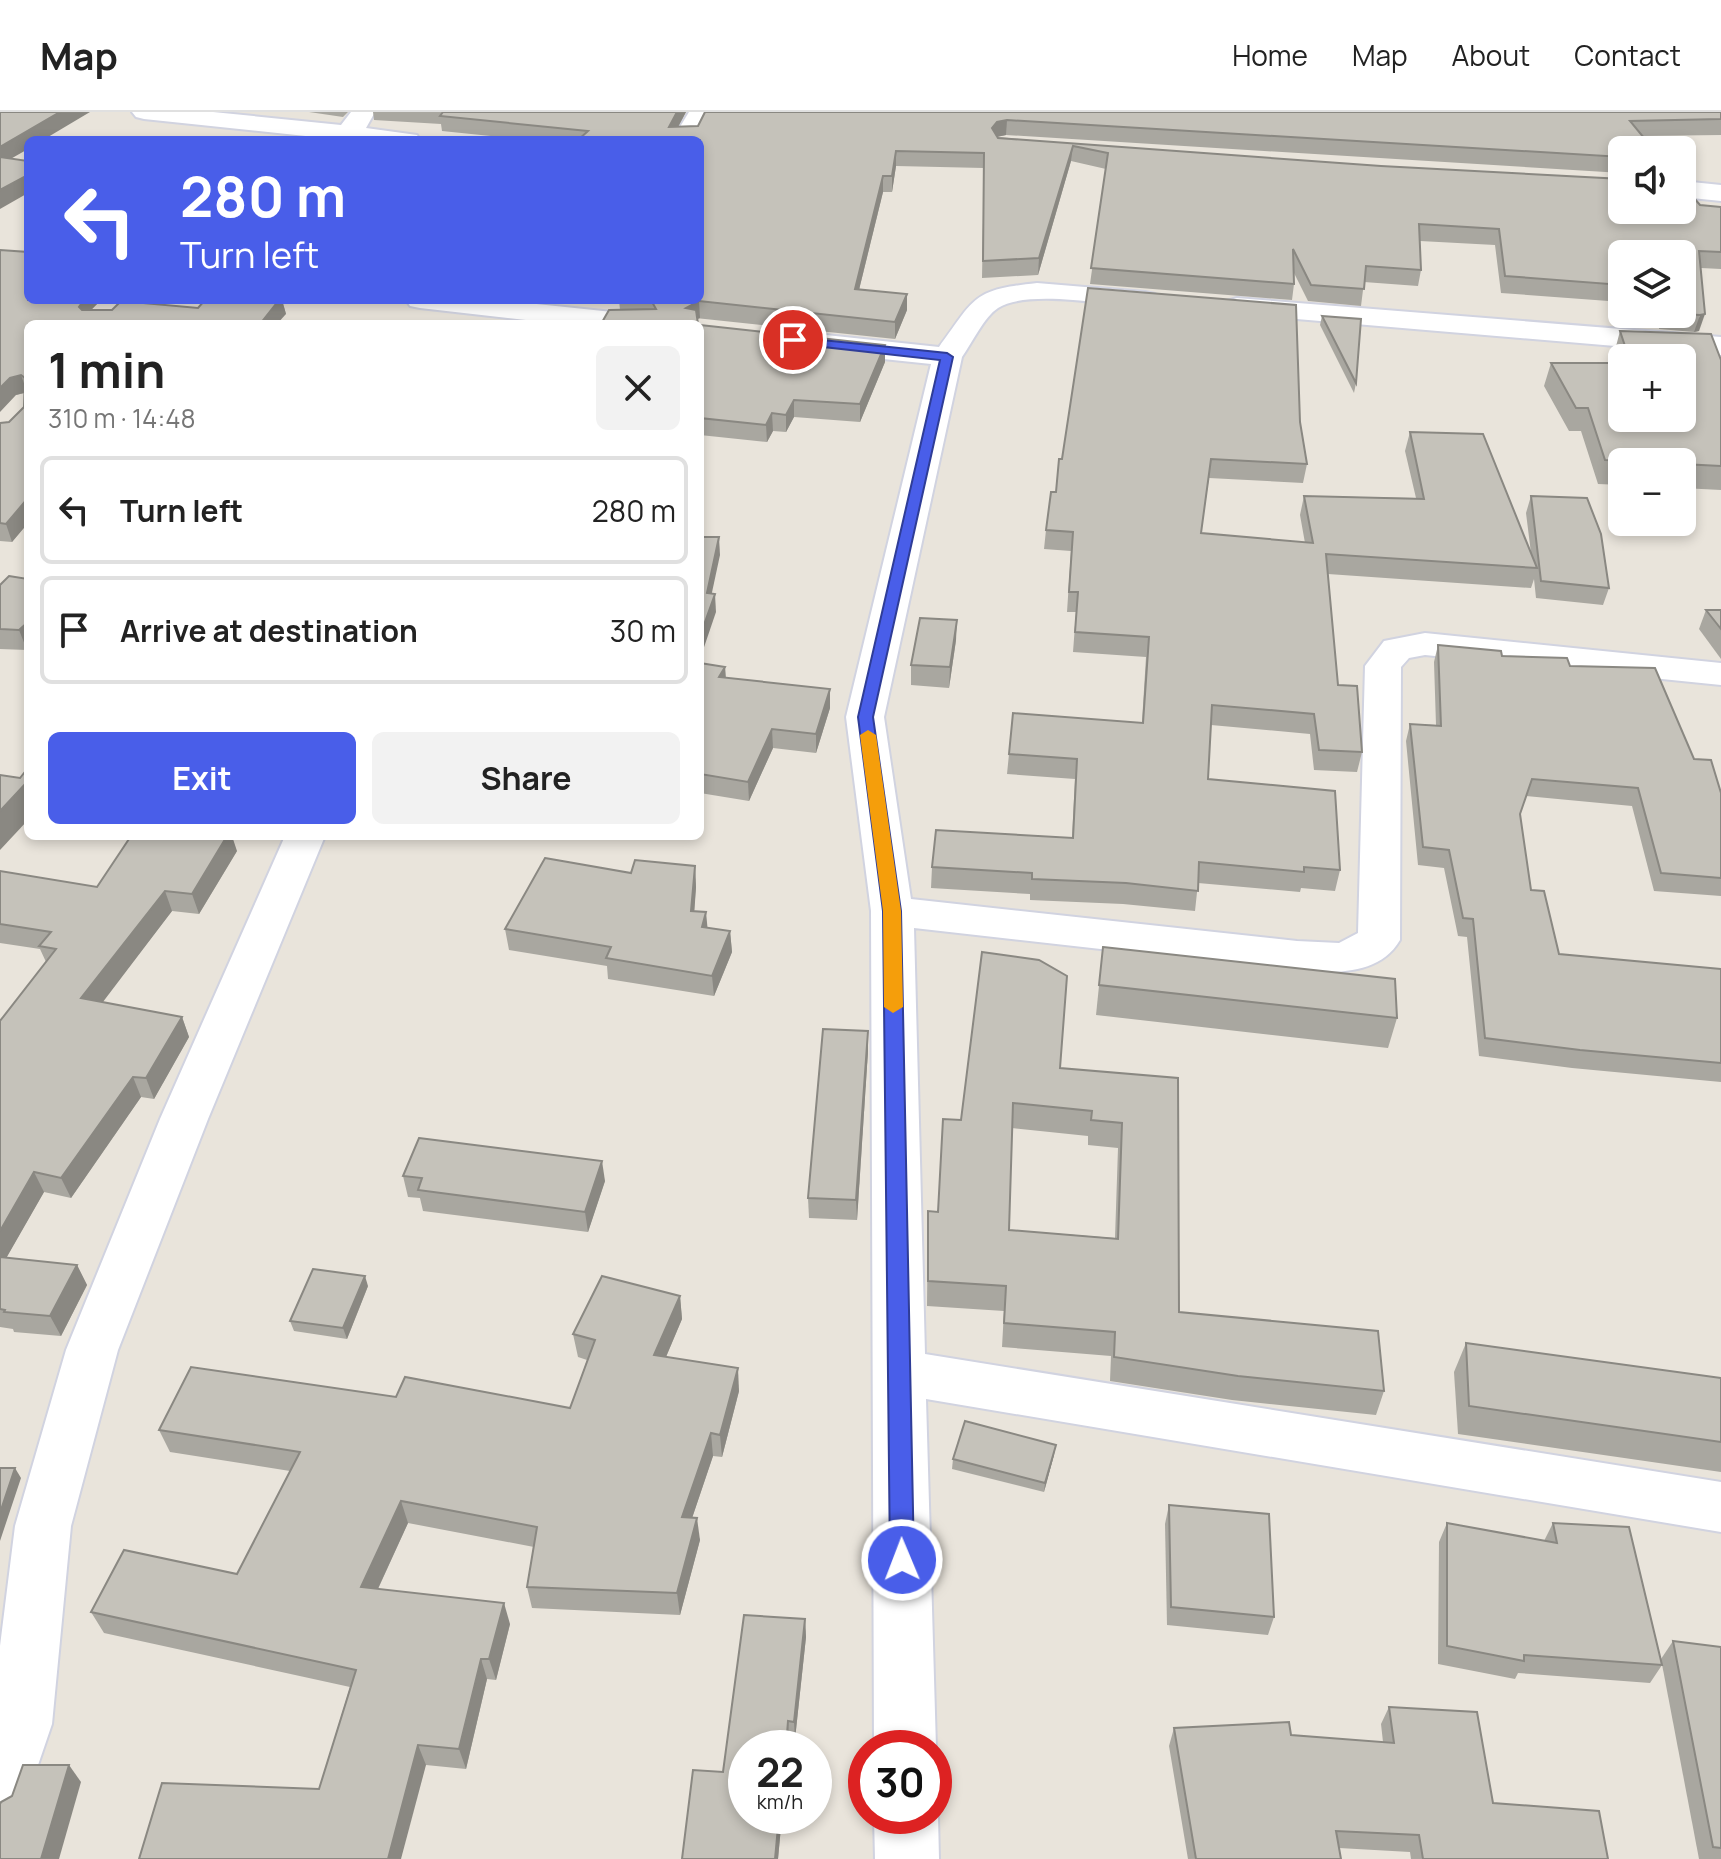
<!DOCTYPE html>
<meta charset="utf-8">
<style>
body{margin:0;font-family:Manrope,sans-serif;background:#f2f2f2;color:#222;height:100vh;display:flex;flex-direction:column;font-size:30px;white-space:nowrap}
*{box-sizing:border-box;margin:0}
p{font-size:26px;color:#767676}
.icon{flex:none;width:44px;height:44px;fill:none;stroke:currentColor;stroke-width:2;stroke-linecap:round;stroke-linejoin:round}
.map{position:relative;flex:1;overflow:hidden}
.panel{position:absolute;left:24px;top:208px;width:680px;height:520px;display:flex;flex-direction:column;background:#fff;border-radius:12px;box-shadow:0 4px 12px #0003}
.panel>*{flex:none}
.top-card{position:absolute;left:24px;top:24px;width:680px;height:168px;border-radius:12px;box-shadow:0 4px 12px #0003;background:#495ee9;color:#fff;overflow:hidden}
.controls{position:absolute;left:1608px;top:24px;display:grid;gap:16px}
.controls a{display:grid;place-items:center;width:88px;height:88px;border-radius:12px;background:#fff;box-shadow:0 4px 12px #0003;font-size:40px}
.speed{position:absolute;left:728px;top:1618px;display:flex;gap:16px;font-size:40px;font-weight:700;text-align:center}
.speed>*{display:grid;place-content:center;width:104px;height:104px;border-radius:50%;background:#fff;box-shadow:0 4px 12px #0003;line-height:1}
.speed small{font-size:20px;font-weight:400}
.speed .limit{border:12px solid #d22;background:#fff;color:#111}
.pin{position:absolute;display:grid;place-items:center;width:68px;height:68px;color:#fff;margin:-34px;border:4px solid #fff;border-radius:50%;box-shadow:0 2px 8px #0007}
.me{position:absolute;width:88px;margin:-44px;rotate:359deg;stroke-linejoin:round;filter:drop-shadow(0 0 6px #0008)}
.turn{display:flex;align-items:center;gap:28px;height:168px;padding:0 24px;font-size:36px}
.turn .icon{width:104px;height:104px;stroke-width:2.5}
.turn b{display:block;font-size:56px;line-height:68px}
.round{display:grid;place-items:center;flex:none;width:84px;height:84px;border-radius:12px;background:#f2f2f2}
.headline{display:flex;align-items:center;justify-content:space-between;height:136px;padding:0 24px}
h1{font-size:48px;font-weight:700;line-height:60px}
.button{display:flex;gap:16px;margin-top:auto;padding:16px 24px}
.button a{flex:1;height:92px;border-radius:12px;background:#495ee9;color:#fff;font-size:32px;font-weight:700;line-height:92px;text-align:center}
.button a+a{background:#f2f2f2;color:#222}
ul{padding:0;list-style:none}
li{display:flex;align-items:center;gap:24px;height:108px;margin:0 16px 12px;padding:0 8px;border:4px solid #e0e0e0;border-radius:12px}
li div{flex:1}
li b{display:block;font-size:30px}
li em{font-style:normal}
header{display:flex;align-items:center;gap:48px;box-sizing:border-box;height:112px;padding:0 40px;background:#fff;border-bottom:2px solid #e0e0e0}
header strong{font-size:38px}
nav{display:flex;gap:44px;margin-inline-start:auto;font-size:28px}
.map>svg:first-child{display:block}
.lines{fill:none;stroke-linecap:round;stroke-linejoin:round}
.minor-casing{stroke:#d1d3e0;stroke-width:4}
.minor{fill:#fff;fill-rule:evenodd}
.wall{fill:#a9a7a0;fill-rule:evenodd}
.shaded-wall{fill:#8a8882}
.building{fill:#c5c2ba;stroke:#8a8882;stroke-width:2;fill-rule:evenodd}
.route{fill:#495ee9;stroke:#2f3d97;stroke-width:2}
.slow{fill:#f59e0b}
</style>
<header>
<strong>Map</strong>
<nav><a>Home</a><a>Map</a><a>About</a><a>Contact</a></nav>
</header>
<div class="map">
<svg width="1721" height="1747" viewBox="0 0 1721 1747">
<rect width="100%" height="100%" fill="#e9e4db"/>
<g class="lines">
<!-- minor casing -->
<g class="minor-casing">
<g id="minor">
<path d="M132 0H213L341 13 351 0H375L366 16 417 23 420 28H343L144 7 136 5Z"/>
<path d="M689 0H713L696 28H672Z"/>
<path d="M1682 69 1721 73V89L1682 85Z"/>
<path d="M1037 171 1145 180 1155 182 1159 188 1155 194 1145 196C1110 193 1028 177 998 196 984 205 972 231 962 245L884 605 911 787 1297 829 1339 831 1358 821 1365 554 1384 529 1425 521 1721 551V573L1425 543 1409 546 1401 555 1400 828C1379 864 1333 861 1297 859L914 816 925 1242 1721 1370V1420L926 1287 936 1636 934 1640V1636H874L871 799 846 605 931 252 826 241 816 238 811 232 816 226 826 223 939 235C976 185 972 178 1037 171Z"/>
<path d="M1237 186 1721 225V243L1227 201 1223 195 1227 189Z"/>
<path d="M406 188H498L641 203 651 206 655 212H562L420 196 410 194Z"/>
<path d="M285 724H325L208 1007 118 1238 71 1414 52 1612 22 1700 0 1709V1534L15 1414 66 1238 160 1007Z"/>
<path d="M934 1695 938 1704 939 1747H875L874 1704H934Z"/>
</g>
</g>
<!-- minor -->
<use href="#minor" class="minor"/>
</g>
<!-- wall -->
<g class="wall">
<path d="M309 0H348L343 5Z"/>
<path d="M373 0H686L678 15 698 14 705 0H1721V23L1642 24 1622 38V61L1006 23 997 25 1694 86 1700 93 1721 95V157L1701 156 1699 219 1694 220 1659 217 1660 202H1682V142H1622V190L1501 181 1495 133 1420 129 1421 158 1418 174 1364 170 1361 194 1308 189 1294 161V172L1292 188 1090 172 1106 57 1071 49 1038 163 982 166 984 56 896 54 892 80H883L859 178 907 198 895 227 620 198 619 188H700V28H528L442 19 441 12 374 8Z"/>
<path d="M28 188H101L91 198 198 196 205 188H282L286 202 28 212V411L12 430 0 429V311L9 310 24 295 25 281 16 283Z"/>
<path d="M1322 204 1356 271 1354 281 1320 213Z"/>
<path d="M700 213 885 233V250L860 310 794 305 786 320 773 319 767 330 700 323Z"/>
<path d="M1620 219 1721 248V378L1682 376V350H1622V373L1598 372 1581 319H1569L1544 274 1551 251H1617L1614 242ZM1622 246H1682L1622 306Z"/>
<path d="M1300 310 1307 352 1303 371 1209 366 1201 421 1305 431 1300 403 1304 384 1416 386 1405 339 1410 320 1531 441 1526 401 1531 384 1609 476 1603 493 1536 486 1534 467 1531 476 1328 462 1338 573 1362 640 1357 660 1314 658 1310 622 1211 613 1208 667 1340 758 1335 779 1301 776 1300 780 1198 771 1195 799 1123 792 1030 788V782L931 776 932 755 1072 726 1075 667 1007 662 1009 642 1142 610 1146 545 1073 540 1076 500H1067L1071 439 1044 437 1046 418 1056 380Z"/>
<path d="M28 467V537L27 538 0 537V473Z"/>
<path d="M1706 498H1721V547L1699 517Z"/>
<path d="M956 528 949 576 911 573V553Z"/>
<path d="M1438 533 1570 554 1694 647 1721 681V784L1654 779 1632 694 1526 684 1520 702 1531 778 1559 842 1721 857V970L1572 956 1479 944 1467 825 1458 824 1444 756 1418 753 1406 629 1410 612 1436 613 1434 550Z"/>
<path d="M700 551 725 555 726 566 830 596 816 641 773 636 749 689 700 681Z"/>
<path d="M237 739 199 802 172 799 102 890 182 905 189 925 154 987 141 985 71 1086 44 1080 6 1146 77 1153 87 1173 61 1224 14 1220 13 1217 0 1215V909L46 850 40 837 0 831V759L97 775Z"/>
<path d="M695 754 696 775 694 799 708 816 730 819 732 840 714 884 608 867 607 854 509 838 505 817 631 761Z"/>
<path d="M1103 835 1397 906 1388 936 1096 903Z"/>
<path d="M868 939 857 1108 809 1106 808 1086Z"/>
<path d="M1060 956 1178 966 1179 1200 1384 1279 1376 1303 1232 1288 1110 1269 1111 1244 1002 1235 1004 1199 927 1194 928 1099 938 1100 961 1008ZM1012 1016 1088 1024V1033L1118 1036 1115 1126 1009 1118Z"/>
<path d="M403 1064 605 1069 588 1120 423 1099 420 1086 408 1085Z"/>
<path d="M368 1174 347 1227 294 1219 290 1209Z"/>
<path d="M680 1184 682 1207 666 1245 739 1279 722 1345 713 1344 692 1406 700 1428 680 1503 532 1496 527 1475 534 1435 408 1411 378 1477 510 1512 496 1568 487 1567 466 1657 426 1653 319 1677 350 1575 104 1521 91 1500 237 1462 290 1359 170 1340 159 1318 396 1285 570 1296 587 1248 578 1245 573 1222Z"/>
<path d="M1466 1231 1721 1266V1360L1458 1322 1454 1260Z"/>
<path d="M1054 1343 1044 1380 952 1357 953 1347Z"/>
<path d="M1169 1393 1274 1505 1268 1523 1167 1513 1165 1412Z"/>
<path d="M1447 1411 1544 1429 1553 1411 1662 1553 1650 1571 1518 1561 1515 1567 1438 1552 1439 1430Z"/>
<path d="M805 1507 806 1525 795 1627H789L778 1747H682L723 1660Z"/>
<path d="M1673 1529 1721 1535V1747H1699L1661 1547Z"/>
<path d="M1389 1595 1493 1691 1608 1747H1411L1410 1740 1339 1736 1341 1747H1188L1169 1634 1174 1616 1383 1630 1381 1612Z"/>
</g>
<!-- shaded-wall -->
<g class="shaded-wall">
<path d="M60 0H90L43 28H28V37L0 53V35Z"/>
<path d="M677 0H686L671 28 669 15Z"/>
<path d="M1007 8 1006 23 996 25 992 16 997 10Z"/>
<path d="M1073 34 1071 49 1038 163 1039 146Z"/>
<path d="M896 39V54L892 80V64Z"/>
<path d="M28 63V81L0 97V78Z"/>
<path d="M883 64V80L855 194V177Z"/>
<path d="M907 182V198L895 227V210Z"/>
<path d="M83 188H101L90 199 84 212 79 195Z"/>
<path d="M279 188H282L286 202 277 212H260Z"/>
<path d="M699 189 700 206 687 212 686 196Z"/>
<path d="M1705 202 1699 219 1694 220 1700 203Z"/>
<path d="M885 233V250L860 310V292Z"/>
<path d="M21 263 27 280 16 283 0 300V276L10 266Z"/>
<path d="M794 288V305L786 320V303Z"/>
<path d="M772 301 773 319 767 330 766 313Z"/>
<path d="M28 386V411L12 430 6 412Z"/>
<path d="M719 425 720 443 708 499 707 481Z"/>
<path d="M715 482 716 500 700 547V524Z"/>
<path d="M957 508 956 528 949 576 950 555Z"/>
<path d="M28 510V537L27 538 19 518Z"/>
<path d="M725 555 726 574 719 565Z"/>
<path d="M830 577V596L816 641V622Z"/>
<path d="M772 617 773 636 749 689 748 670Z"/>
<path d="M28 669V708L0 738V699Z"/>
<path d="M227 724H232L237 739 199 802 192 782Z"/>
<path d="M695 754 696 775 693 819 691 799Z"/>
<path d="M165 779 172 799 90 907 81 886Z"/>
<path d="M706 800 708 821 702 815Z"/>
<path d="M730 819 732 840 714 884 712 864Z"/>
<path d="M182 905 189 925 154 987 146 966Z"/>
<path d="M868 919V939L857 1108 856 1088Z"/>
<path d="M133 965 141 985 71 1086 61 1066Z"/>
<path d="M602 1049 605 1069 588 1120 585 1100Z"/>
<path d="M34 1060 44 1080 0 1157V1119Z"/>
<path d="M77 1153 87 1173 61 1224 50 1204Z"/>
<path d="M365 1164 368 1174 347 1227 343 1216Z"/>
<path d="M680 1184 682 1207 657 1266 654 1243Z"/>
<path d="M738 1256 739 1279 722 1345 720 1323Z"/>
<path d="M711 1321 713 1344 685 1427 682 1405Z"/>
<path d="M1056 1333 1054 1343 1044 1380 1045 1371Z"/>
<path d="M15 1356 21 1366 0 1429V1401Z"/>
<path d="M401 1389 408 1411 369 1496 361 1475Z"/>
<path d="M697 1406 700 1428 680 1503 677 1481Z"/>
<path d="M504 1491 510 1512 496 1568 489 1547Z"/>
<path d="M805 1507 806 1525 795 1627 794 1610Z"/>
<path d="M481 1547 487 1567 466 1657 459 1637Z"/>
<path d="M788 1609 789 1636H786Z"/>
<path d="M418 1633 426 1653 401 1747H388Z"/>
<path d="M69 1653 81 1670 59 1747H41Z"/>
<path d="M779 1704H782L778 1747H775Z"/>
</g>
<!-- building -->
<g class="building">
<path d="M0 0H60L0 35Z"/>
<path d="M443 0H677L669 15 698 14 705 0H1721V7L1630 9 1654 38H1622V45L1007 8 997 10 992 16 998 26 1381 54 1622 67V98H1682V72L1684 74 1693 73 1694 86 1700 93 1721 95V140L1699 139 1705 202 1700 203 1682 202V142H1622V173L1505 164 1499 117 1419 112 1421 158 1366 154 1364 177 1311 173 1293 137 1294 172 1091 156 1108 41 1073 34 1039 146 983 149 984 41 896 39 892 64H883L855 177 907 182 895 210 699 189 686 196 696 198 698 212H601L609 198 656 197 651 188H700V28H578L588 19 440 4Z"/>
<path d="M0 45 28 49V63L0 78Z"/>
<path d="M0 138 28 140V188H84L79 195 82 198H112L121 189 198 196 205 188H279L260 212H28V386L6 412 0 411V311L9 310 24 295 25 266 21 263 10 266 0 276Z"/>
<path d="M1088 176 1296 193 1300 310 1307 352 1211 347 1201 421 1313 431 1304 384 1424 387 1410 320 1483 322 1537 456 1326 442 1338 573 1357 574 1362 640 1319 638 1314 602 1212 593 1208 667 1335 679 1340 758 1304 755V760L1199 750 1198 779 1126 771 1032 767V761L932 755 936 718 1073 726 1077 647 1009 642 1013 601 1143 611 1149 525 1075 520 1078 480H1069L1073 420 1046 418 1051 380H1056L1059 347H1062Z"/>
<path d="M1322 204 1361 207 1356 271Z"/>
<path d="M700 213 885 233 860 292 794 288 786 303 772 301 766 313 700 306Z"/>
<path d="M1620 219 1711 222 1721 248V354L1682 352V350L1605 348 1588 296H1576L1551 251H1622V306H1682V246H1629Z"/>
<path d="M1531 384 1587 386 1601 422 1609 476 1541 469Z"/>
<path d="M700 425H719L707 481 715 482 700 524Z"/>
<path d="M9 464 28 467V510L19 518 0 517V473Z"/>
<path d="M1706 498H1721V517Z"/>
<path d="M920 506 957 508 950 555 911 553Z"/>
<path d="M1438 533 1501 539 1502 544 1567 546 1570 554 1655 556 1694 647 1711 648 1721 681V766L1661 761 1638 676 1532 667 1520 702 1531 778 1544 779 1559 842 1721 857V951L1580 938 1485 926 1473 807 1463 806 1449 738 1423 735 1410 612 1441 614Z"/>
<path d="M700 551 725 555 719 565 830 577 816 622 772 617 748 670 700 662Z"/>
<path d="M28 656V669L0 699V663L20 666Z"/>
<path d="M131 724H227L192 782 165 779 81 886 182 905 146 966 133 965 61 1066 34 1060 0 1119V909L56 837 39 834 51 820 0 812V759L97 775Z"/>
<path d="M545 746 631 761 635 748 695 754 691 799 706 800 702 815 730 819 712 864 606 846 611 835 505 817Z"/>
<path d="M1103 835 1395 867 1397 906 1099 873Z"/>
<path d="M982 840 1039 848 1067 864 1060 956 1178 966 1179 1200 1378 1219 1384 1279 1238 1264 1114 1245 1115 1220 1004 1211 1006 1174 928 1169V1099L938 1100 943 1007 961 1008ZM1013 991 1092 999 1091 1008 1122 1011 1118 1127 1009 1118Z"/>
<path d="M823 917 868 919 856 1088 808 1086Z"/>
<path d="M419 1026 602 1049 585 1100 418 1078 422 1066 403 1064Z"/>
<path d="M0 1145 77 1153 50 1204 4 1200 5 1198 0 1197Z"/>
<path d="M313 1157 365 1164 343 1216 290 1209Z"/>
<path d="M602 1164 680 1184 654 1243 738 1256 720 1323 711 1321 682 1405 697 1406 677 1481 527 1475 537 1415 401 1389 361 1475 504 1491 489 1547H481L459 1637 418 1633 388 1747H139L162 1671 319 1677 356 1558 91 1500 124 1438 237 1462 300 1340 159 1318 191 1255 396 1285 405 1265 570 1296 595 1228 573 1222Z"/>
<path d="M1466 1231 1721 1266V1330L1469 1294Z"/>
<path d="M965 1309 1056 1333 1045 1371 953 1347Z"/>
<path d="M0 1356H15L0 1401Z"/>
<path d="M1169 1393 1269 1402 1274 1505 1171 1495Z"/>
<path d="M1447 1411 1557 1431 1553 1411 1629 1415 1662 1553 1524 1543V1549L1447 1534Z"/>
<path d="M744 1503 805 1507 794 1610 788 1609 786 1636H746V1704H779L775 1747H682L693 1658 723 1660Z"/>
<path d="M1673 1529 1721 1535V1736L1713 1735Z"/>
<path d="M1389 1595 1477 1600 1493 1691 1599 1699 1608 1747H1423L1419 1723 1336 1719 1341 1747H1196L1174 1616 1289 1610 1291 1623 1394 1631Z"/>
<path d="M23 1653H69L41 1747H0V1692L1 1690 12 1684Z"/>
</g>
<!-- route -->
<path class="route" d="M793 225 947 241 953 245 873 605 901 799 914 1448 911 1456 902 1459 894 1456 890 1448 883 799 858 605 940 248 788 231V226Z"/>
<!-- slow -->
<path class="slow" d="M868 618 876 623 901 799 903 895 893 901 884 895 883 799 860 623Z"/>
</svg>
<div class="controls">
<a><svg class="icon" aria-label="sound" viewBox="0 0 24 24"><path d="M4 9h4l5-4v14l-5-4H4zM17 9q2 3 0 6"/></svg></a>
<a><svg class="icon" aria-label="layers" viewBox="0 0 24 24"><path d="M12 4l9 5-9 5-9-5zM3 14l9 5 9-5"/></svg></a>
<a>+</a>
<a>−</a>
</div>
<div class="speed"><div>22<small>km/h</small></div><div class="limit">30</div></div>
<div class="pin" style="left:793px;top:228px;background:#d93025"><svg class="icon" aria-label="arrive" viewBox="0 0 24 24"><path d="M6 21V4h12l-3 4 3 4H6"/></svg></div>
<svg class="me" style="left:902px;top:1448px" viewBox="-20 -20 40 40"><circle r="17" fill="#495ee9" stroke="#fff" stroke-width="3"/><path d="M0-11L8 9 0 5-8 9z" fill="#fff"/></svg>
<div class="top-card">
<div class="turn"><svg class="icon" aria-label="left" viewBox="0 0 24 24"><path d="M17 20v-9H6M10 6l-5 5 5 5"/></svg><div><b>280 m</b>Turn left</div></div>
</div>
<section class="panel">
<div class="headline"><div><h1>1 min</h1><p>310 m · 14:48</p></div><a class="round"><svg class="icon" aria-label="close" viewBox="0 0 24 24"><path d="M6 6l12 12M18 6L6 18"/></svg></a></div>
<ul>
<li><svg class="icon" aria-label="left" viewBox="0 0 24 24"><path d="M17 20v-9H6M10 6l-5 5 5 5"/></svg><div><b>Turn left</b></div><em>280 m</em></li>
<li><svg class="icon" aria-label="arrive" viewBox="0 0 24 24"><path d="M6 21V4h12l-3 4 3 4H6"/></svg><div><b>Arrive at destination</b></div><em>30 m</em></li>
</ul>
<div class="button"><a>Exit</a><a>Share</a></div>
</section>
</div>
